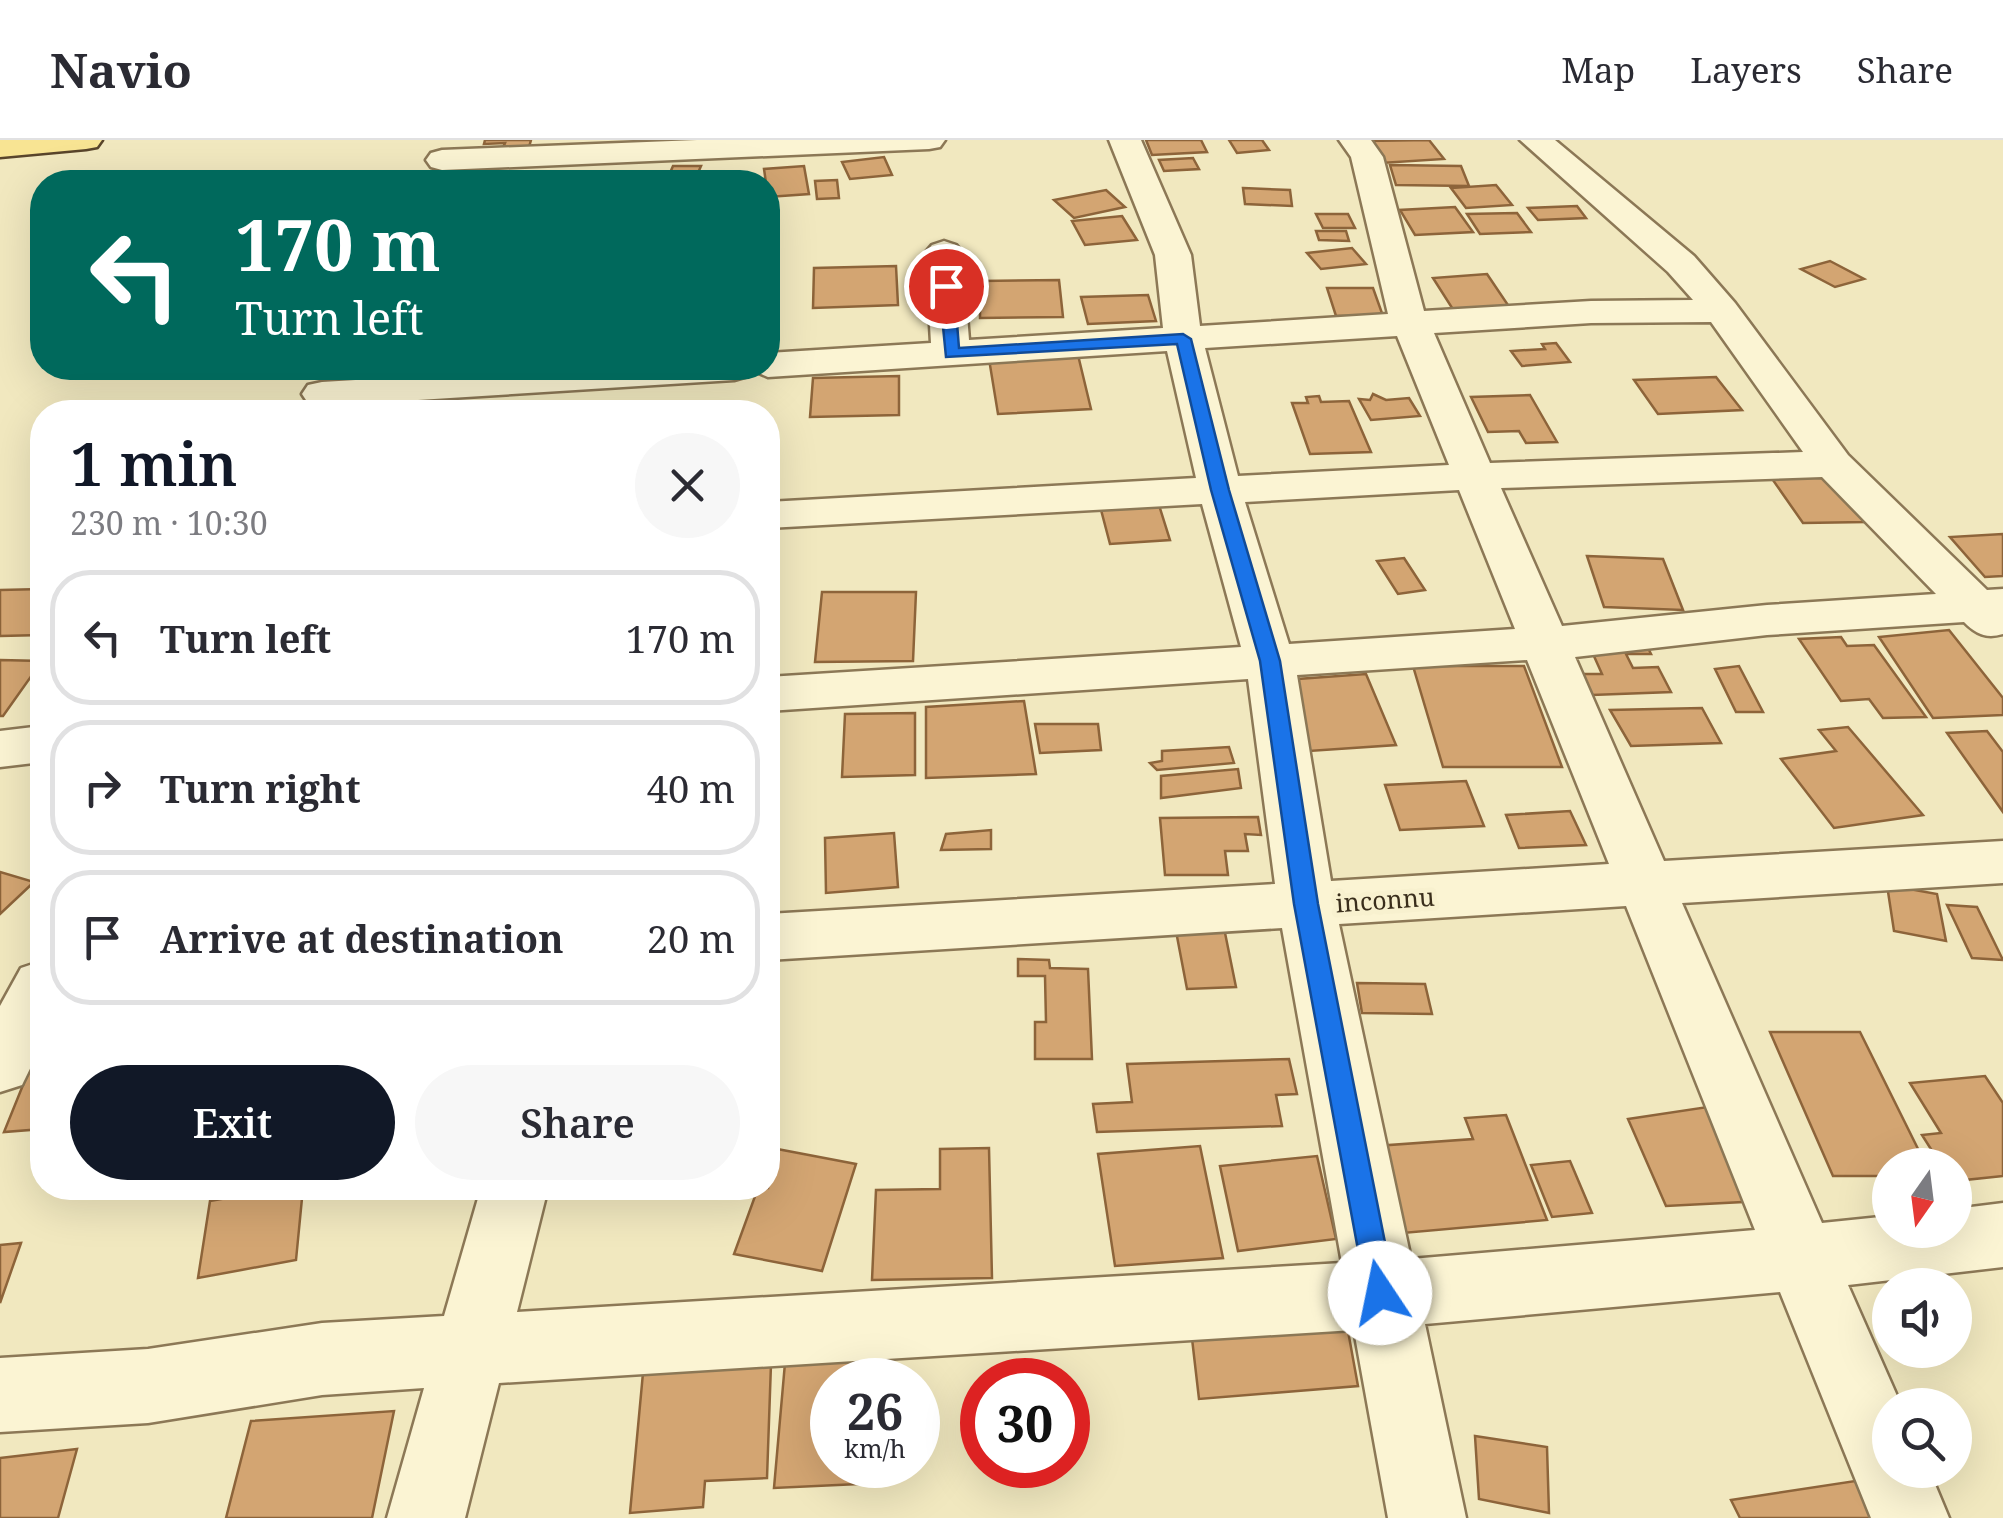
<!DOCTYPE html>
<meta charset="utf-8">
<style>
body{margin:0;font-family:"Noto Serif",serif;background:#f7f7f7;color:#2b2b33;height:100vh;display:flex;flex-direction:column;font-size:38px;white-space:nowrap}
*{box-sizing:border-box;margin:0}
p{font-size:32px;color:#7c7c81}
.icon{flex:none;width:55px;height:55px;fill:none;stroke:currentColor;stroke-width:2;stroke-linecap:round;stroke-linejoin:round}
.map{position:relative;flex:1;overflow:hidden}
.sheet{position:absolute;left:30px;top:260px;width:750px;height:800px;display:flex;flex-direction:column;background:#fff;border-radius:40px;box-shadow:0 10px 40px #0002}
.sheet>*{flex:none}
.top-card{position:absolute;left:30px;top:30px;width:750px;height:210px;border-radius:40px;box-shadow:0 10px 40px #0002;background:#00695c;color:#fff;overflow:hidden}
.needle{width:65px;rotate:194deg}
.controls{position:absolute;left:1872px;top:1008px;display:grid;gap:20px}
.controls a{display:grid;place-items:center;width:100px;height:100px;border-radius:50%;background:#fff;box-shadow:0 10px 40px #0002;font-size:50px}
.speed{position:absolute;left:810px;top:1218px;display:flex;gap:20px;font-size:50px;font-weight:700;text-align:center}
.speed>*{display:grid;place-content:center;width:130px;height:130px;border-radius:50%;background:#fff;box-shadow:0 10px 40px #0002;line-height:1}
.speed small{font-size:25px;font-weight:400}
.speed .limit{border:15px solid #d22;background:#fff;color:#111}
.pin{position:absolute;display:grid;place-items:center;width:85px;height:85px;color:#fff;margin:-42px;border:5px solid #fff;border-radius:50%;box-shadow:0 2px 10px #0007}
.me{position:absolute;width:110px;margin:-55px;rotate:349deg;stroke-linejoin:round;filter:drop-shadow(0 0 8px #0008)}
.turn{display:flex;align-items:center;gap:35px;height:210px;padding:0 40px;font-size:45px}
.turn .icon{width:130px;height:130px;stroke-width:2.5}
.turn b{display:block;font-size:70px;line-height:85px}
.round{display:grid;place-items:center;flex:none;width:105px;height:105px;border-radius:52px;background:#f7f7f7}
.summary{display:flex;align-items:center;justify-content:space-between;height:170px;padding:0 40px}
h1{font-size:60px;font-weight:600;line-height:75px;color:#111827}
.cta{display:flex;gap:20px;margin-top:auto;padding:20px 40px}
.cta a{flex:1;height:115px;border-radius:60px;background:#111827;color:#fff;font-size:40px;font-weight:600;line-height:115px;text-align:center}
.cta a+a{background:#f7f7f7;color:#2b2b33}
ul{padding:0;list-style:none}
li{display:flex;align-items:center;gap:30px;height:135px;margin:0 20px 15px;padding:0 20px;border:5px solid #e1e1e2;border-radius:40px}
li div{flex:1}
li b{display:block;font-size:38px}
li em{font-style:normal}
header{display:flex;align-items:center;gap:60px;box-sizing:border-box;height:140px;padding:0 50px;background:#fff;border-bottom:2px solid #e1e1e2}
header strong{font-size:48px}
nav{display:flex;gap:55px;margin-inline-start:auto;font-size:35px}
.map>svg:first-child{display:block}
.building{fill:#d3a572;stroke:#8d643a;stroke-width:2.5}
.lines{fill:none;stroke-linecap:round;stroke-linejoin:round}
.minor-casing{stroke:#8c7856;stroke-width:5}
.major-casing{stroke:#59452b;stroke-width:5}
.minor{fill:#fbf4d3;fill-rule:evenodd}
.major{fill:#f8e493;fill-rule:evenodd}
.route{fill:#1a73e8;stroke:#114b97;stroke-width:2.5}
.labels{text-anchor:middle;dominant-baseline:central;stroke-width:10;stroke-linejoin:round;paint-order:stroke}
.street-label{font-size:25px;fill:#3a2e1c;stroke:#f8f1cf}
</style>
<header>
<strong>Navio</strong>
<nav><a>Map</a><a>Layers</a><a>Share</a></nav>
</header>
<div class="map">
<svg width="2003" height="1378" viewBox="0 0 2003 1378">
<rect width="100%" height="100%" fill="#f1e8bf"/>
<!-- building -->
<g class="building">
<path d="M485 0H531L529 7 503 8 505 3 484 4Z"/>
<path d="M1146 0H1201L1207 12 1152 15Z"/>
<path d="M1229 0H1262L1269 10 1237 13Z"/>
<path d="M1429 0 1444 19 1381 23 1366 1Z"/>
<path d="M884 17 892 35 850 39 842 22Z"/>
<path d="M1193 18 1199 29 1164 31 1159 20Z"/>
<path d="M1390 25 1461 26 1469 46 1396 45Z"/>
<path d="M673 26H701L694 42H666Z"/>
<path d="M804 26 809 54 768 57 764 29Z"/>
<path d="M837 40 839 58 817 59 815 41Z"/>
<path d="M1496 45 1512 65 1466 68 1451 48Z"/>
<path d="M1243 48 1290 50 1292 66 1245 64Z"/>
<path d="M1106 50 1125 67 1074 78 1054 60Z"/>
<path d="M1577 66 1586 78 1538 80 1528 68Z"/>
<path d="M1455 67 1473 92 1415 95 1400 70Z"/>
<path d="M1517 73 1531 92 1480 94 1467 74Z"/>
<path d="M1316 74H1348L1355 88H1323Z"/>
<path d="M1122 76 1137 100 1085 105 1072 81Z"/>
<path d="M1316 91H1346L1349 101 1319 100Z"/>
<path d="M1352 108 1366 124 1321 129 1307 113Z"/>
<path d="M1830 121 1864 139 1835 147 1801 129Z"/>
<path d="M896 126 898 165 813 168 814 128Z"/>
<path d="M1487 134 1510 168 1454 171 1433 138Z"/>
<path d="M1059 140 1063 177 980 178V141Z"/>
<path d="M1327 148H1373L1383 176H1336Z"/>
<path d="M1148 155 1156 181 1088 184 1081 157Z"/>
<path d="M1556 203 1570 222 1522 226 1511 211 1545 209 1542 204Z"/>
<path d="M1078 215 1091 269 998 274 989 219Z"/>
<path d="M899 236V275L810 277 813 238Z"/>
<path d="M1716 237 1742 270 1658 274 1634 240Z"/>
<path d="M1373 254 1386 260 1409 258 1420 276 1371 280 1359 259 1370 260Z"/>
<path d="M1530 255 1557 302 1526 303 1519 291 1488 292 1471 257Z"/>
<path d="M1319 256 1321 262 1349 261 1371 312 1310 314 1292 263H1308L1306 257Z"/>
<path d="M1829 332 1865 382 1803 383 1768 333Z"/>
<path d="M1158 362 1170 400 1110 404 1100 366Z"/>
<path d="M2003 394V436L1985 437 1950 397Z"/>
<path d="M1587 416 1663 419 1683 470 1604 467Z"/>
<path d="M1404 418 1425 450 1398 454 1377 421Z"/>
<path d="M42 449V495L0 496V450Z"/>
<path d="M822 452H916L913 521 815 522Z"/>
<path d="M1949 490 2003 558V575L1933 578 1879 497Z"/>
<path d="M1841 497 1847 506 1874 505 1926 577 1883 578 1869 559 1841 561 1799 499Z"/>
<path d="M1646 504 1651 514H1626L1633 528 1658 527 1671 552 1592 555 1582 534H1602L1589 505Z"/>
<path d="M0 520 42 521 3 576H0Z"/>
<path d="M1413 526H1524L1562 627H1443Z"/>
<path d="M1739 526 1763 572H1736L1715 529Z"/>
<path d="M1366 534 1396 605 1309 611 1284 540Z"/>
<path d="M1024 561 1036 634 926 638V567Z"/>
<path d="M1702 568 1721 603 1631 606 1610 570Z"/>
<path d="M915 573V635L842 637 845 574Z"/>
<path d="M1035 584H1098L1101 610 1040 613Z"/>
<path d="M1848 587 1923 675 1834 688 1781 619 1836 611 1819 590Z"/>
<path d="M1987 591 2003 612V672L1947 593Z"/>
<path d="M1229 607 1234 623 1157 630 1150 623 1162 621V611Z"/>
<path d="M1238 629 1241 648 1161 658V636Z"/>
<path d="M1466 641 1484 686 1400 690 1385 645Z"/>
<path d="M1570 671 1586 705 1519 708 1506 675Z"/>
<path d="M1258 677 1261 695 1245 694 1248 711H1225L1228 735H1165L1160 678Z"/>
<path d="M991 690V709L941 710 946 694Z"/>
<path d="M894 693 898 747 826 753 825 698Z"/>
<path d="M0 732 34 742 0 774Z"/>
<path d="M1887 745 1937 754 1946 801 1894 791Z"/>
<path d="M1947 765 1977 767 2003 820 1972 818Z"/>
<path d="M1223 783 1236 847 1187 849 1175 786Z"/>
<path d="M1018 819 1049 820 1050 828 1088 829 1092 919H1035V882H1046L1045 836H1018Z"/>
<path d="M1357 843 1425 844 1432 874 1362 873Z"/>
<path d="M1770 892H1860L1926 1025H1890V1036H1833Z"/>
<path d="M42 898V989L4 992Z"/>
<path d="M1289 919 1297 954 1276 955 1282 986 1097 992 1093 964 1132 962 1127 924Z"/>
<path d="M1985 936 2003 963V1036L1955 1041V1025H1941L1922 995 1941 993 1910 943Z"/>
<path d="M1714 966 1762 1061 1666 1066 1628 979Z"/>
<path d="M1506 975 1547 1080 1403 1093 1376 1006 1473 999 1465 978Z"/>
<path d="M1200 1006 1223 1118 1115 1126 1098 1014Z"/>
<path d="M772 1008 856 1024 822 1131 734 1114 758 1048H768V1021Z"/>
<path d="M989 1008 992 1138 872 1140 876 1050 940 1049V1009Z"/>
<path d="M1317 1016 1336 1099 1238 1111 1220 1026Z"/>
<path d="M1570 1021 1592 1073 1552 1077 1531 1025Z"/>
<path d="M283 1048H303L296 1120 198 1138 210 1061Z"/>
<path d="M21 1103 0 1163V1105Z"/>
<path d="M1346 1180 1358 1246 1199 1259 1191 1190Z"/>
<path d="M881 1221V1240H832V1325H880V1343L774 1348 785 1223Z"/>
<path d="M771 1224 767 1338 705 1341 703 1367 630 1373 643 1233Z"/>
<path d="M394 1271 372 1378H226L251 1281Z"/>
<path d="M1475 1296 1547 1307 1549 1373 1479 1359Z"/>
<path d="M77 1309 58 1378H0V1318Z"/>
<path d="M1855 1341 1874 1378H1740L1731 1360Z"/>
</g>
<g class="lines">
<!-- minor casing -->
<g class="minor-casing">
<g id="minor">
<path d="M697 0H945L940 7 929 9 442 30 431 27 426 20 431 13 442 10Z"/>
<path d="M1109 0H1141L1191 115 1200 186 1388 174 1351 17 1339 0H1371L1383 17 1424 171 1591 161 1693 160 1668 132 1520 0H1555L1694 116 1735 163 1848 315 1987 450 2003 449V494C1986 499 1976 494 1964 482L1767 495 1575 517 1664 721 2003 701V743L1682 763 1822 1083 1890 1076V1090H1955V1069L2003 1063V1127L1848 1145 1901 1265H1890V1330H1929L1949 1378H1871L1780 1152 1425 1184 1466 1378H1388L1354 1190 499 1243 465 1378H387L424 1248 322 1255 148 1283 0 1292V1218L148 1209 322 1183 444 1176 481 1048H548L517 1172 1342 1123 1282 788 768 820V774L1275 744 1248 539 768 571V537L1241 507 1202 364 768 388V362L1196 338 1167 211 768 237 752 230 748 236 734 240 322 266 308 263 302 254 308 245 322 242 554 228H768V213L931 203 926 112 932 105 944 101 956 105 962 112 969 200 1163 188 1155 115ZM1711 182 1803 312 1490 323 1434 193 1591 183ZM1397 196 1449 325 1238 336 1205 208ZM1822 337 1936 454 1767 465 1562 486 1501 348ZM1459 350 1515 489 1289 504 1245 362ZM1527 520 1609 724 1331 741 1297 535ZM1626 766 1755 1090 1411 1119 1339 784Z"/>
<path d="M42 586V622L0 627V591Z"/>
<path d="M42 821V904L22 945 0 952V866L21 828Z"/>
</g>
</g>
<!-- major casing -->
<g class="major-casing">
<path id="major" d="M0 0H102L97 7 86 9 0 17Z"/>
</g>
<!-- minor -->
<use href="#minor" class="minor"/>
<!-- major -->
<use href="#major" class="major"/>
</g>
<!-- route -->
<path class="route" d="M946 141 954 146 959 208 1183 194 1191 199 1229 350 1280 521 1318 764 1395 1153 1391 1163 1380 1167 1370 1163 1366 1153 1294 764 1260 521 1211 350 1177 204 946 217 939 146Z"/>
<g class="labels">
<!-- street labels -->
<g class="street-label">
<text transform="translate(1385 759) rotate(-4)">inconnu</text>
</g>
</g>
</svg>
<div class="controls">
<a><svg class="needle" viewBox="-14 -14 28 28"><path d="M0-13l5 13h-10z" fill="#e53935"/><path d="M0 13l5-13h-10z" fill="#7c7c81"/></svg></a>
<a><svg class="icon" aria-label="sound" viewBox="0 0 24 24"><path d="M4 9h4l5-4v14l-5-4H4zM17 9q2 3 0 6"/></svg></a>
<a><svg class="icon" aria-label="search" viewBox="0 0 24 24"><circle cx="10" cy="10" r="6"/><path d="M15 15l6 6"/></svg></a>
</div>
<div class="speed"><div>26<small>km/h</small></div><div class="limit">30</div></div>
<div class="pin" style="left:946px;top:146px;background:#d93025"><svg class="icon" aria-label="arrive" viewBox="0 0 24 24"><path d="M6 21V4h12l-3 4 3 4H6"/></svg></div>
<svg class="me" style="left:1380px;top:1153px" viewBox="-20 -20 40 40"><circle r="19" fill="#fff"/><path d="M0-13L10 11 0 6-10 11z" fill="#1a73e8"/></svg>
<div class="top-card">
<div class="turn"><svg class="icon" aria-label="left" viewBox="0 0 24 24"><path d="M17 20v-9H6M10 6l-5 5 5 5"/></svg><div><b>170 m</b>Turn left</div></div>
</div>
<section class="sheet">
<div class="summary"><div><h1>1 min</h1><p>230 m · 10:30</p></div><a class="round"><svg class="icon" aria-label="close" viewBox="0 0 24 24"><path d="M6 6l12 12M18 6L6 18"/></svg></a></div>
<ul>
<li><svg class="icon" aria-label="left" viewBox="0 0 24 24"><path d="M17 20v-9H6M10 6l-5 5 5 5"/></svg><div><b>Turn left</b></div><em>170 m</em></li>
<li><svg class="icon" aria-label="right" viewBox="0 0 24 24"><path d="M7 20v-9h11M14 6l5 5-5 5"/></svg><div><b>Turn right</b></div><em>40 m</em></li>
<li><svg class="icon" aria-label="arrive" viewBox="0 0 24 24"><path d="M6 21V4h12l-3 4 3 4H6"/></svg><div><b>Arrive at destination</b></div><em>20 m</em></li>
</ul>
<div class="cta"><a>Exit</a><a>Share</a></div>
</section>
</div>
